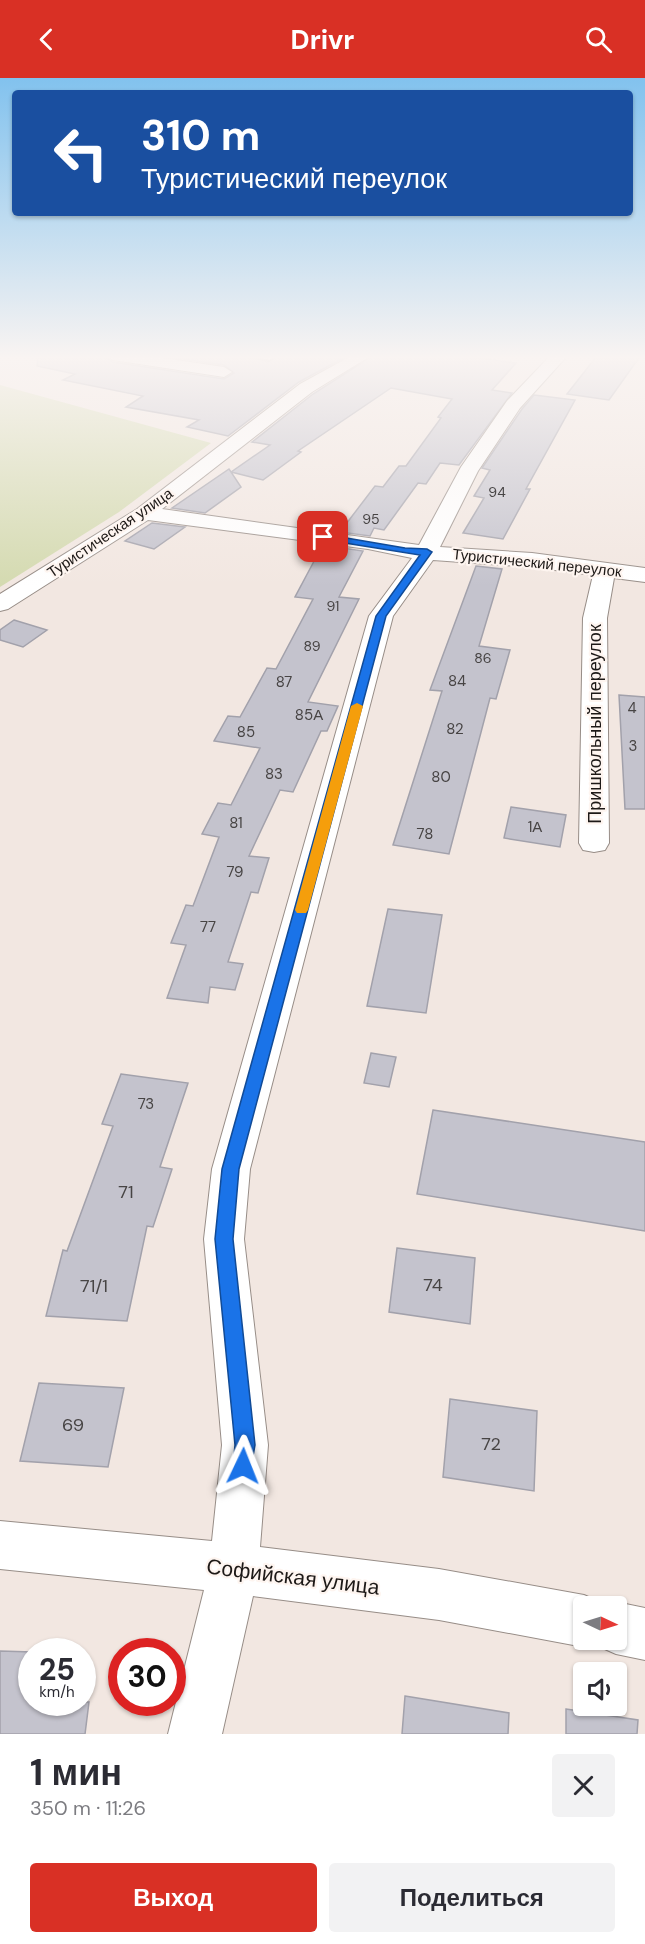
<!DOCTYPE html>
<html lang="ru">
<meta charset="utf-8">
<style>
body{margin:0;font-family:"DM Sans",sans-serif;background:#f2f2f3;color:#2b2b33;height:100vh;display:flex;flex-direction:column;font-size:22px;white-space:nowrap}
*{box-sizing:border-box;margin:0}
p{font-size:20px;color:#7c7c81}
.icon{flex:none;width:33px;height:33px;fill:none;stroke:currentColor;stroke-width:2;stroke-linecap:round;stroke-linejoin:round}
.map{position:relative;height:1656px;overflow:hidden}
.sheet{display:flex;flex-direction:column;background:#fff;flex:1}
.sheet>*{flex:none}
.banner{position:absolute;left:12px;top:12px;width:621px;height:126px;border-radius:6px;box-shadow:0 2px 4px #0004;background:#1a4fa0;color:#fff;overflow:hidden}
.needle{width:39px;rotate:94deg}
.buttons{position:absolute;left:573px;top:1518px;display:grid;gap:12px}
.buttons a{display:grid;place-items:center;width:54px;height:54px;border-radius:6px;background:#fff;box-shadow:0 2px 4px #0004;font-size:30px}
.speed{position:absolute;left:18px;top:1560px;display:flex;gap:12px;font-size:30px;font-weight:700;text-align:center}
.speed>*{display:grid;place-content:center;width:78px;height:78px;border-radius:50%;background:#fff;box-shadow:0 2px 4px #0004;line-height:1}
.speed small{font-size:15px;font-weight:400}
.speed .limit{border:9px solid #d22;background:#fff;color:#111}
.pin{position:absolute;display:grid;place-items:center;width:51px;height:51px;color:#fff;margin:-26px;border-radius:12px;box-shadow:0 3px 9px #0006}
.me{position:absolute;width:66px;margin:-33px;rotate:2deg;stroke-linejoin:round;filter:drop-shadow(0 0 4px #0008)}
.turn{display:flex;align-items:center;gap:21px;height:126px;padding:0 30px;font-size:27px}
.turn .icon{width:78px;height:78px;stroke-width:2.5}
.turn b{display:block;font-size:42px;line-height:51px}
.round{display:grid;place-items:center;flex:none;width:63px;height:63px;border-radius:6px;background:#f2f2f3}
.head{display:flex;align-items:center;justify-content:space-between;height:102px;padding:0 30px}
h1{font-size:36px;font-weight:700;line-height:45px}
.button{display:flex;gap:12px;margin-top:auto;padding:12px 30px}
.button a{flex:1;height:69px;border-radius:6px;background:#d93025;color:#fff;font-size:24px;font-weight:700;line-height:69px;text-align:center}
.button a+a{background:#f2f2f3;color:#2b2b33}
header{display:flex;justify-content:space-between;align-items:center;height:78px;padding:0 30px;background:#d93025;color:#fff;font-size:27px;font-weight:700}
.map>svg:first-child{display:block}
.green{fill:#d4dab0}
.building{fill:#c4c3cd;stroke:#a2a1ab;stroke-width:1.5}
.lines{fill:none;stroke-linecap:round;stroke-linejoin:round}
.service-casing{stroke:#978d87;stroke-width:4}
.minor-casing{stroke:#978d87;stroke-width:2}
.service{fill:#fff;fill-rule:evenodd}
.minor{fill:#fff;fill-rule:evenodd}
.route{fill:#1a73e8;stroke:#114b97;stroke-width:1.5}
.slow{fill:#f59e0b}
.labels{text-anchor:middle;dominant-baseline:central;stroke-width:4.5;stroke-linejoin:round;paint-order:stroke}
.far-number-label{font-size:14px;fill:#474444}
.far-street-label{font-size:15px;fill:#1d1917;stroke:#fef5f0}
.number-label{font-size:15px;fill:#474444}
.street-label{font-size:18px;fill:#1d1917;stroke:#fef5f0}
.near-number-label{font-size:18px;fill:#474444}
.near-street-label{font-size:21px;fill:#1d1917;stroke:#fef5f0}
</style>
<header><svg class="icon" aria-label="back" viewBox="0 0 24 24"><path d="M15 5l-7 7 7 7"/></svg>Drivr<svg class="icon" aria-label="search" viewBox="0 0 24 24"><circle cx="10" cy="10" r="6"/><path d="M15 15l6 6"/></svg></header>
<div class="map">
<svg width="645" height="1656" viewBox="0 0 645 1656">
<rect width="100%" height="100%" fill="#f2e7e1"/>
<!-- green -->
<path class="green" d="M0 307 211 365 119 434 0 509Z"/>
<!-- building -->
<g class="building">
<path d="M38 277H103L113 284 224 301 234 295 224 287 154 277H248L249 279 268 284 279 277H349L299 304 228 358 187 349 199 342 126 329 143 318 63 302 75 296 37 288Z"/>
<path d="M374 277H457L516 285 492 312 512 315 459 387 440 385 426 406 418 405 384 452 374 450 370 458 340 454 375 408 383 409 399 388H406L441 340 438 339 452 321 391 310 298 373 301 374 263 402 231 394 241 409 205 435 172 430 229 391 231 394 270 367 252 364 313 316Z"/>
<path d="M609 277H641L609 322 567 316 596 279 606 280Z"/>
<path d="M534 317 575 322 526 411H530L503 461 463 455 484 420 474 418 490 392 482 390 522 331Z"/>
<path d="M152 445 185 449 154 471 125 463Z"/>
<path d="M329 468 363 473 339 519 359 521 308 624 338 628 327 653H321L293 714 280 712 249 778 269 780 258 815 251 814 228 884 243 886 235 912 210 909 208 925 167 920 186 867 171 865 186 827 193 828 219 759 202 756 218 725 231 727 260 670 214 663 228 638 240 639 267 590 276 591 313 521 295 519 320 472 325 473Z"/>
<path d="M476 488 502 491 479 568 510 572 496 621 490 620 449 776 393 767 442 613 430 612Z"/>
<path d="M14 542 47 552 23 569 0 562V552Z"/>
<path d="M619 617 645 619V731H625Z"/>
<path d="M511 729 566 737 560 769 504 760Z"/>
<path d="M388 831 442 837 426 935 367 928Z"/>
<path d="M371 975 396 979 389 1009 364 1005Z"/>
<path d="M121 996 188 1005 160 1089 172 1091 153 1149 147 1148 127 1243 46 1238 63 1172 67 1173 113 1048 102 1046Z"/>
<path d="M433 1032 645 1064V1153L417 1116Z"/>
<path d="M397 1170 475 1180 470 1246 389 1234Z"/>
<path d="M39 1305 124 1310 108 1389 20 1383Z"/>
<path d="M450 1321 537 1333 534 1413 443 1399Z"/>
<path d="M0 1573 32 1574V1624H89L85 1656H0Z"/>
<path d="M405 1618 509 1635 508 1656H402Z"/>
<path d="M566 1631 638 1642 637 1656H566Z"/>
</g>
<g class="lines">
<!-- service casing -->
<g class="service-casing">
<path id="service" d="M250 277H277L269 282Z"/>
</g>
<!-- minor casing -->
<g class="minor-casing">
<g id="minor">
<path d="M105 277H142L224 289 232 294 224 299 113 282Z"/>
<path d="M353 277H372L312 314 162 431 419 467 461 389 507 323 551 277H568L520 330 478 393 440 469 532 475 645 490V504L614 500 607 540 609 765 605 772 594 774 583 772 579 765 583 540 593 497 532 489 433 482 393 538 250 1091 244 1161 268 1367 260 1469 439 1491 584 1517 602 1525 604 1528H584V1562H616V1528H606L616 1524 645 1530V1582L616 1576 598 1568 596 1564 584 1569 439 1542 253 1518 222 1656H168L204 1512 0 1491V1443L212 1463 222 1367 204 1161 212 1091 369 538 412 480 368 471 148 442 8 531 0 533V516L137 431 300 306Z"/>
</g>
</g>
<!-- service -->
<use href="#service" class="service"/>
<!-- minor -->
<use href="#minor" class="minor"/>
</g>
<!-- sky -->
<linearGradient id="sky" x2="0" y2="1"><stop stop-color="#82c2ee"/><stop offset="0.55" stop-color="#f9f4f2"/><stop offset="1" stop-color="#f9f4f2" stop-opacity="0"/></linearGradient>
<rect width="645" height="508" fill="url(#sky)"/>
<!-- route -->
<path class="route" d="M323 456 405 470 427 471 432 474 386 538 239 1091 233 1161 255 1367 250 1395 243 1398 236 1395 233 1388 235 1367 215 1161 222 1091 376 538 420 477 320 461 318 459Z"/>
<!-- slow -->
<path class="slow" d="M357 625 363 628 308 832 306 835H297L295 832 351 628Z"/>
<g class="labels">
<!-- far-number labels -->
<g class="far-number-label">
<text x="497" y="414">94</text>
<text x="371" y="441">95</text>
<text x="333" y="528">91</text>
<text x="312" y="568">89</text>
<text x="483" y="580">86</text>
</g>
<!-- far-street labels -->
<g class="far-street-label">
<text transform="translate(110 455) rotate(-34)">Туристическая улица</text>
<text transform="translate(537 485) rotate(6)">Туристический переулок</text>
</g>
<!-- number labels -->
<g class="number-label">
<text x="457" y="603">84</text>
<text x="284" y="604">87</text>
<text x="632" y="630">4</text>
<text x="309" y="637">85А</text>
<text x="455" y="651">82</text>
<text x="246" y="654">85</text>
<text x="633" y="668">3</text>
<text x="274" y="696">83</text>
<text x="441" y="699">80</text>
<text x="236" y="745">81</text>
<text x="535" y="749">1А</text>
<text x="425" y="756">78</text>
<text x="235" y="794">79</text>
<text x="208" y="849">77</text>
<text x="146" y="1026">73</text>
</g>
<!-- street labels -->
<g class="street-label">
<text transform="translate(595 646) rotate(-90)">Пришкольный переулок</text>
</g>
<!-- near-number labels -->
<g class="near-number-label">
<text x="126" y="1114">71</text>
<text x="433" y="1207">74</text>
<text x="94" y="1208">71/1</text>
<text x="73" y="1347">69</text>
<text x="491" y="1366">72</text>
</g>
<!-- near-street labels -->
<g class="near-street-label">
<text transform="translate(293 1499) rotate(7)">Софийская улица</text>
</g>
</g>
</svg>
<div class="buttons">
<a><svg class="needle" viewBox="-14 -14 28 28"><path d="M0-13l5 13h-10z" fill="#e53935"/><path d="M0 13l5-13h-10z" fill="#7c7c81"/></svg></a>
<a><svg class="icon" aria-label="sound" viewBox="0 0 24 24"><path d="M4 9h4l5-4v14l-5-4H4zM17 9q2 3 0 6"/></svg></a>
</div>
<div class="speed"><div>25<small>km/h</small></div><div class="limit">30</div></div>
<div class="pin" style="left:323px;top:459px;background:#d93025"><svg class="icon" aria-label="arrive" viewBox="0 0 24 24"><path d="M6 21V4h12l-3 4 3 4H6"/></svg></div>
<svg class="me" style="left:243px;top:1388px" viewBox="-20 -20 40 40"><path d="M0-17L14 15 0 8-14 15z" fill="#1a73e8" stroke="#fff" stroke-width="4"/></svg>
<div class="banner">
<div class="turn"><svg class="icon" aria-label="left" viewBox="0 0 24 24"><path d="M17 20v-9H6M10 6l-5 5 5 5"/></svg><div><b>310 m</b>Туристический переулок</div></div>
</div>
</div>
<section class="sheet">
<div class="head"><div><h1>1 мин</h1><p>350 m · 11:26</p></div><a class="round"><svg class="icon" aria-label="close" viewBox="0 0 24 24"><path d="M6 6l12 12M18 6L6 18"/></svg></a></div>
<div class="button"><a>Выход</a><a>Поделиться</a></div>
</section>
